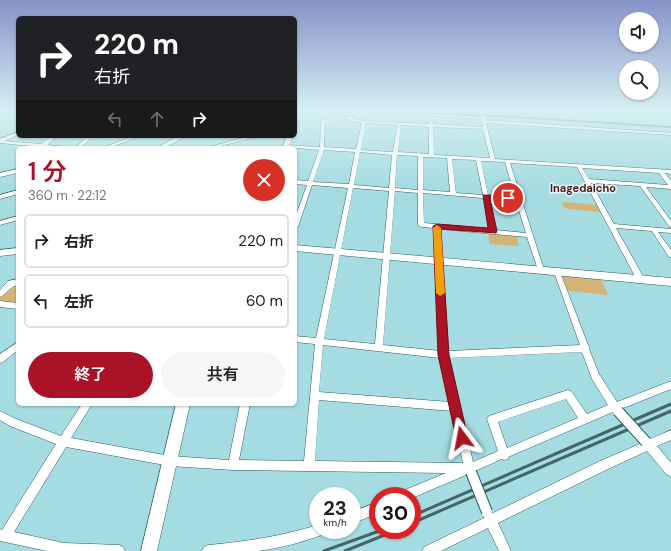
<!DOCTYPE html>
<html lang="ja">
<meta charset="utf-8">
<style>
body{margin:0;font-family:"DM Sans","Noto Sans JP",sans-serif;background:#f6f6f6;color:#202124;height:100vh;display:flex;flex-direction:column;font-size:15px;white-space:nowrap}
*{box-sizing:border-box;margin:0}
p{font-size:13px;color:#757577}
.icon{flex:none;width:22px;height:22px;fill:none;stroke:currentColor;stroke-width:2;stroke-linecap:round;stroke-linejoin:round}
.map{position:relative;flex:1;overflow:hidden}
.drawer{position:absolute;left:16px;top:146px;width:281px;height:260px;display:flex;flex-direction:column;background:#fff;border-radius:6px;box-shadow:0 1px 3px #0004}
.drawer>*{flex:none}
.top-card{position:absolute;left:16px;top:16px;width:281px;height:122px;border-radius:6px;box-shadow:0 1px 3px #0004;background:#202124;color:#fff;overflow:hidden}
.buttons{position:absolute;left:619px;top:12px;display:grid;gap:8px}
.buttons a{display:grid;place-items:center;width:40px;height:40px;border-radius:50%;background:#fff;box-shadow:0 1px 3px #0004;font-size:20px}
.speed{position:absolute;left:309px;top:487px;display:flex;gap:8px;font-size:20px;font-weight:700;text-align:center}
.speed>*{display:grid;place-content:center;width:52px;height:52px;border-radius:50%;background:#fff;box-shadow:0 1px 3px #0004;line-height:1}
.speed small{font-size:10px;font-weight:400}
.speed .limit{border:6px solid #d22;background:#fff;color:#111}
.pin{position:absolute;display:grid;place-items:center;width:34px;height:34px;color:#fff;margin:-17px;border:2px solid #fff;border-radius:50%;box-shadow:0 1px 4px #0007}
.me{position:absolute;width:44px;margin:-22px;rotate:347deg;stroke-linejoin:round;filter:drop-shadow(0 0 3px #0008)}
.turn{display:flex;align-items:center;gap:14px;height:84px;padding:0 12px;font-size:18px}
.turn .icon{width:52px;height:52px;stroke-width:2.5}
.turn b{display:block;font-size:28px;line-height:34px}
.lanes{display:flex;align-items:center;height:38px;padding:0 12px;background:#0003;justify-content:center;gap:20px;direction:ltr}
.lanes .off{opacity:.35}
.round{display:grid;place-items:center;flex:none;width:42px;height:42px;border-radius:21px;background:#f6f6f6}
.summary{display:flex;align-items:center;justify-content:space-between;height:68px;padding:0 12px}
h1{font-size:24px;font-weight:600;line-height:30px;color:#a91325}
.cta{display:flex;gap:8px;margin-top:auto;padding:8px 12px}
.cta a{flex:1;height:46px;border-radius:24px;background:#a91325;color:#fff;font-size:16px;font-weight:600;line-height:46px;text-align:center}
.cta a+a{background:#f6f6f6;color:#202124}
ul{padding:0;list-style:none}
li{display:flex;align-items:center;gap:12px;height:54px;margin:0 8px 6px;padding:0 4px;border:2px solid #e0e0e0;border-radius:6px}
li div{flex:1}
li b{display:block;font-size:15px}
li em{font-style:normal}
.map>svg:first-child{display:block}
.green{fill:#d5b476}
.lines{fill:none;stroke-linecap:round;stroke-linejoin:round}
.street-casing{stroke:#295f63;stroke-width:1}
.secondary-casing{stroke:#295f63;stroke-width:1}
.street{fill:#fff;fill-rule:evenodd}
.secondary{fill:#fff;fill-rule:evenodd}
.rail-far1{stroke:#446669;stroke-width:1.5}
.rail{stroke:#446669;stroke-width:3}
.street-bridge-casing{stroke:#295f63;stroke-width:12;stroke-linecap:butt}
.street-bridge{stroke:#fff;stroke-width:10}
.route{fill:#a91325;stroke:#6e0c18}
.slow{fill:#f59e0b}
.labels{text-anchor:middle;dominant-baseline:central;stroke-width:3;stroke-linejoin:round;paint-order:stroke}
.far-neighbourhood-label{font-size:11px;font-weight:bold;fill:#591517;stroke:#dcf7f9}
</style>
<div class="map">
<svg width="671" height="551" viewBox="0 0 671 551">
<rect width="100%" height="100%" fill="#a5dce1"/>
<!-- green -->
<g class="green">
<path d="M562 202 598 205 601 211 599 212 568 209 564 207Z"/>
<path d="M488 233 516 235 519 246 490 244Z"/>
<path d="M562 276 601 279 608 295 568 291Z"/>
<path d="M18 284V304L0 302V298L11 286Z"/>
</g>
<g class="lines">
<!-- street casing -->
<g class="street-casing">
<g id="street">
<path d="M479 110H483L486 120 671 133V135L486 123 495 159 671 170V174L665 173 671 181V189L646 187 671 221V227L669 226 640 186 591 183 614 224 671 229V233L658 232 671 250V257H669L652 231 616 228 645 280 644 282H638L577 167 510 163 544 270 541 272 538 270 527 237 440 229 448 351 580 345 554 272 557 270 560 272 588 345 590 348 589 349 599 374 617 402 671 381V389L621 409 620 413 617 414 613 412 508 457V459L504 460 502 459 475 471 474 475 470 476 466 475 412 498V496H399L400 492 446 473 233 470 170 466 66 447 14 532 64 543 119 545 123 547 125 551H47L0 541V529L2 530 56 444 10 426 0 420V411L16 419 61 436 82 404H92L71 438 170 456 229 460 240 404H250L239 460 304 461 315 344 295 342V336L316 338 348 188 312 185 298 227 295 229V218L307 185 295 184V180L308 181 319 150 286 147 284 146 286 145 320 147 321 121 323 120 388 111 480 117ZM388 113 481 119 483 127 433 124V122L431 121 429 122V124L364 121 351 118ZM344 119 362 123 356 149 324 147 325 122ZM366 123 397 125 393 152 361 150ZM401 125 429 127V154L398 152ZM433 127 483 129 490 158 434 155ZM324 150 355 152 349 184 313 182ZM360 152 392 155 389 188 354 185ZM397 155 418 156V190L395 188ZM423 157 447 158 450 192 423 190ZM452 159 476 160 483 195 456 193ZM481 161 505 162 515 197 488 195ZM582 168 659 173 668 185 589 179ZM353 188 389 191 375 344 324 339ZM395 191 418 193V225L421 227 434 228 440 351 383 345ZM423 193 483 198 490 229 424 223ZM489 198 516 201 526 233 496 230ZM323 345 440 358 450 402 319 392ZM582 352 592 379 608 405 587 414 571 391 568 390 489 416 487 419 498 451 473 462 449 358ZM566 399 578 418 507 448 498 422ZM319 400 452 411 463 463 315 461Z"/>
<path d="M18 132V135L4 141 41 144 52 136H57L47 145 67 147 69 148 42 147 0 143V139Z"/>
<path d="M88 136H93L80 148H75Z"/>
<path d="M134 136H140L109 148H102Z"/>
<path d="M251 136H259L213 148H205Z"/>
<path d="M18 169V173L0 177V173Z"/>
<path d="M18 216V220L0 225V221Z"/>
<path d="M18 279V285C10 286 7 294 0 297V290L8 281Z"/>
<path d="M0 301 18 303V309L0 307Z"/>
<path d="M18 342V350L3 362 0 363V354Z"/>
<path d="M671 430V440L657 446 671 463V476L667 475 647 451 608 469 498 523 511 551H499L488 528 441 551H422L424 547 484 518 485 513 489 511 493 513 600 461 642 443 644 440 647 438 650 439Z"/>
<path d="M378 502V513L352 524V512Z"/>
<path d="M318 525V530H326L324 534C304 542 280 548 258 551 240 551 220 551 202 551L204 547 208 545C245 542 282 536 318 525Z"/>
</g>
</g>
<!-- secondary casing -->
<g class="secondary-casing">
<g id="secondary">
<path d="M179 136H187L164 148H156Z"/>
<path d="M287 136H293L288 148H282Z"/>
<path d="M18 190V194L0 199V195Z"/>
<path d="M295 245 671 278V286L295 251Z"/>
<path d="M18 248V254L0 256V250Z"/>
<path d="M176 404H190L157 551H141Z"/>
</g>
</g>
<!-- street -->
<use href="#street" class="street"/>
<!-- secondary -->
<use href="#secondary" class="secondary"/>
<!-- rail-far1 -->
<path class="rail-far1" d="M346 110 499 116 671 127"/>
<!-- rail -->
<g class="rail">
<path d="M412 516 671 404"/>
<path d="M412 523 671 411"/>
<path d="M324 551 382 530"/>
<path d="M345 551 397 530"/>
</g>
<!-- street-bridge casing -->
<g class="street-bridge-casing">
<g id="street-bridge">
<path d="M618 411 646 442"/>
<path d="M471 472 487 512"/>
</g>
</g>
<!-- street-bridge -->
<use href="#street-bridge" class="street-bridge"/>
</g>
<!-- sky -->
<linearGradient id="sky" x2="0" y2="1"><stop stop-color="#8692c8"/><stop offset="0.59" stop-color="#d6eff2"/><stop offset="1" stop-color="#d6eff2" stop-opacity="0"/></linearGradient>
<rect width="671" height="187" fill="url(#sky)"/>
<!-- route -->
<path class="route" d="M483 195 508 196 511 198 508 201 490 199 497 231 496 233 441 229 449 355 468 438 467 442 462 444 457 442 456 438 438 355 433 226 437 224 488 228Z"/>
<!-- slow -->
<path class="slow" d="M437 225 441 228 445 293 440 296 436 293 433 228Z"/>
<g class="labels">
<!-- far-neighbourhood labels -->
<g class="far-neighbourhood-label">
<text x="583" y="188">Inagedaicho</text>
</g>
</g>
</svg>
<div class="buttons">
<a><svg class="icon" aria-label="sound" viewBox="0 0 24 24"><path d="M4 9h4l5-4v14l-5-4H4zM17 9q2 3 0 6"/></svg></a>
<a><svg class="icon" aria-label="search" viewBox="0 0 24 24"><circle cx="10" cy="10" r="6"/><path d="M15 15l6 6"/></svg></a>
</div>
<div class="speed"><div>23<small>km/h</small></div><div class="limit">30</div></div>
<div class="pin" style="left:508px;top:198px;background:#d93025"><svg class="icon" aria-label="arrive" viewBox="0 0 24 24"><path d="M6 21V4h12l-3 4 3 4H6"/></svg></div>
<svg class="me" style="left:462px;top:438px" viewBox="-20 -20 40 40"><path d="M0-17L14 15 0 8-14 15z" fill="#a91325" stroke="#fff" stroke-width="4"/></svg>
<div class="top-card">
<div class="turn"><svg class="icon" aria-label="right" viewBox="0 0 24 24"><path d="M7 20v-9h11M14 6l5 5-5 5"/></svg><div><b>220 m</b>右折</div></div>
<div class="lanes"><svg class="icon off" aria-label="left" viewBox="0 0 24 24"><path d="M17 20v-9H6M10 6l-5 5 5 5"/></svg><svg class="icon off" aria-label="ahead" viewBox="0 0 24 24"><path d="M12 20V5M6 11l6-6 6 6"/></svg><svg class="icon" aria-label="right" viewBox="0 0 24 24"><path d="M7 20v-9h11M14 6l5 5-5 5"/></svg></div>
</div>
<section class="drawer">
<div class="summary"><div><h1>1 分</h1><p>360 m · 22:12</p></div><a class="round" style="background:#d93025;color:#fff"><svg class="icon" aria-label="close" viewBox="0 0 24 24"><path d="M6 6l12 12M18 6L6 18"/></svg></a></div>
<ul>
<li><svg class="icon" aria-label="right" viewBox="0 0 24 24"><path d="M7 20v-9h11M14 6l5 5-5 5"/></svg><div><b>右折</b></div><em>220 m</em></li>
<li><svg class="icon" aria-label="left" viewBox="0 0 24 24"><path d="M17 20v-9H6M10 6l-5 5 5 5"/></svg><div><b>左折</b></div><em>60 m</em></li>
</ul>
<div class="cta"><a>終了</a><a>共有</a></div>
</section>
</div>
